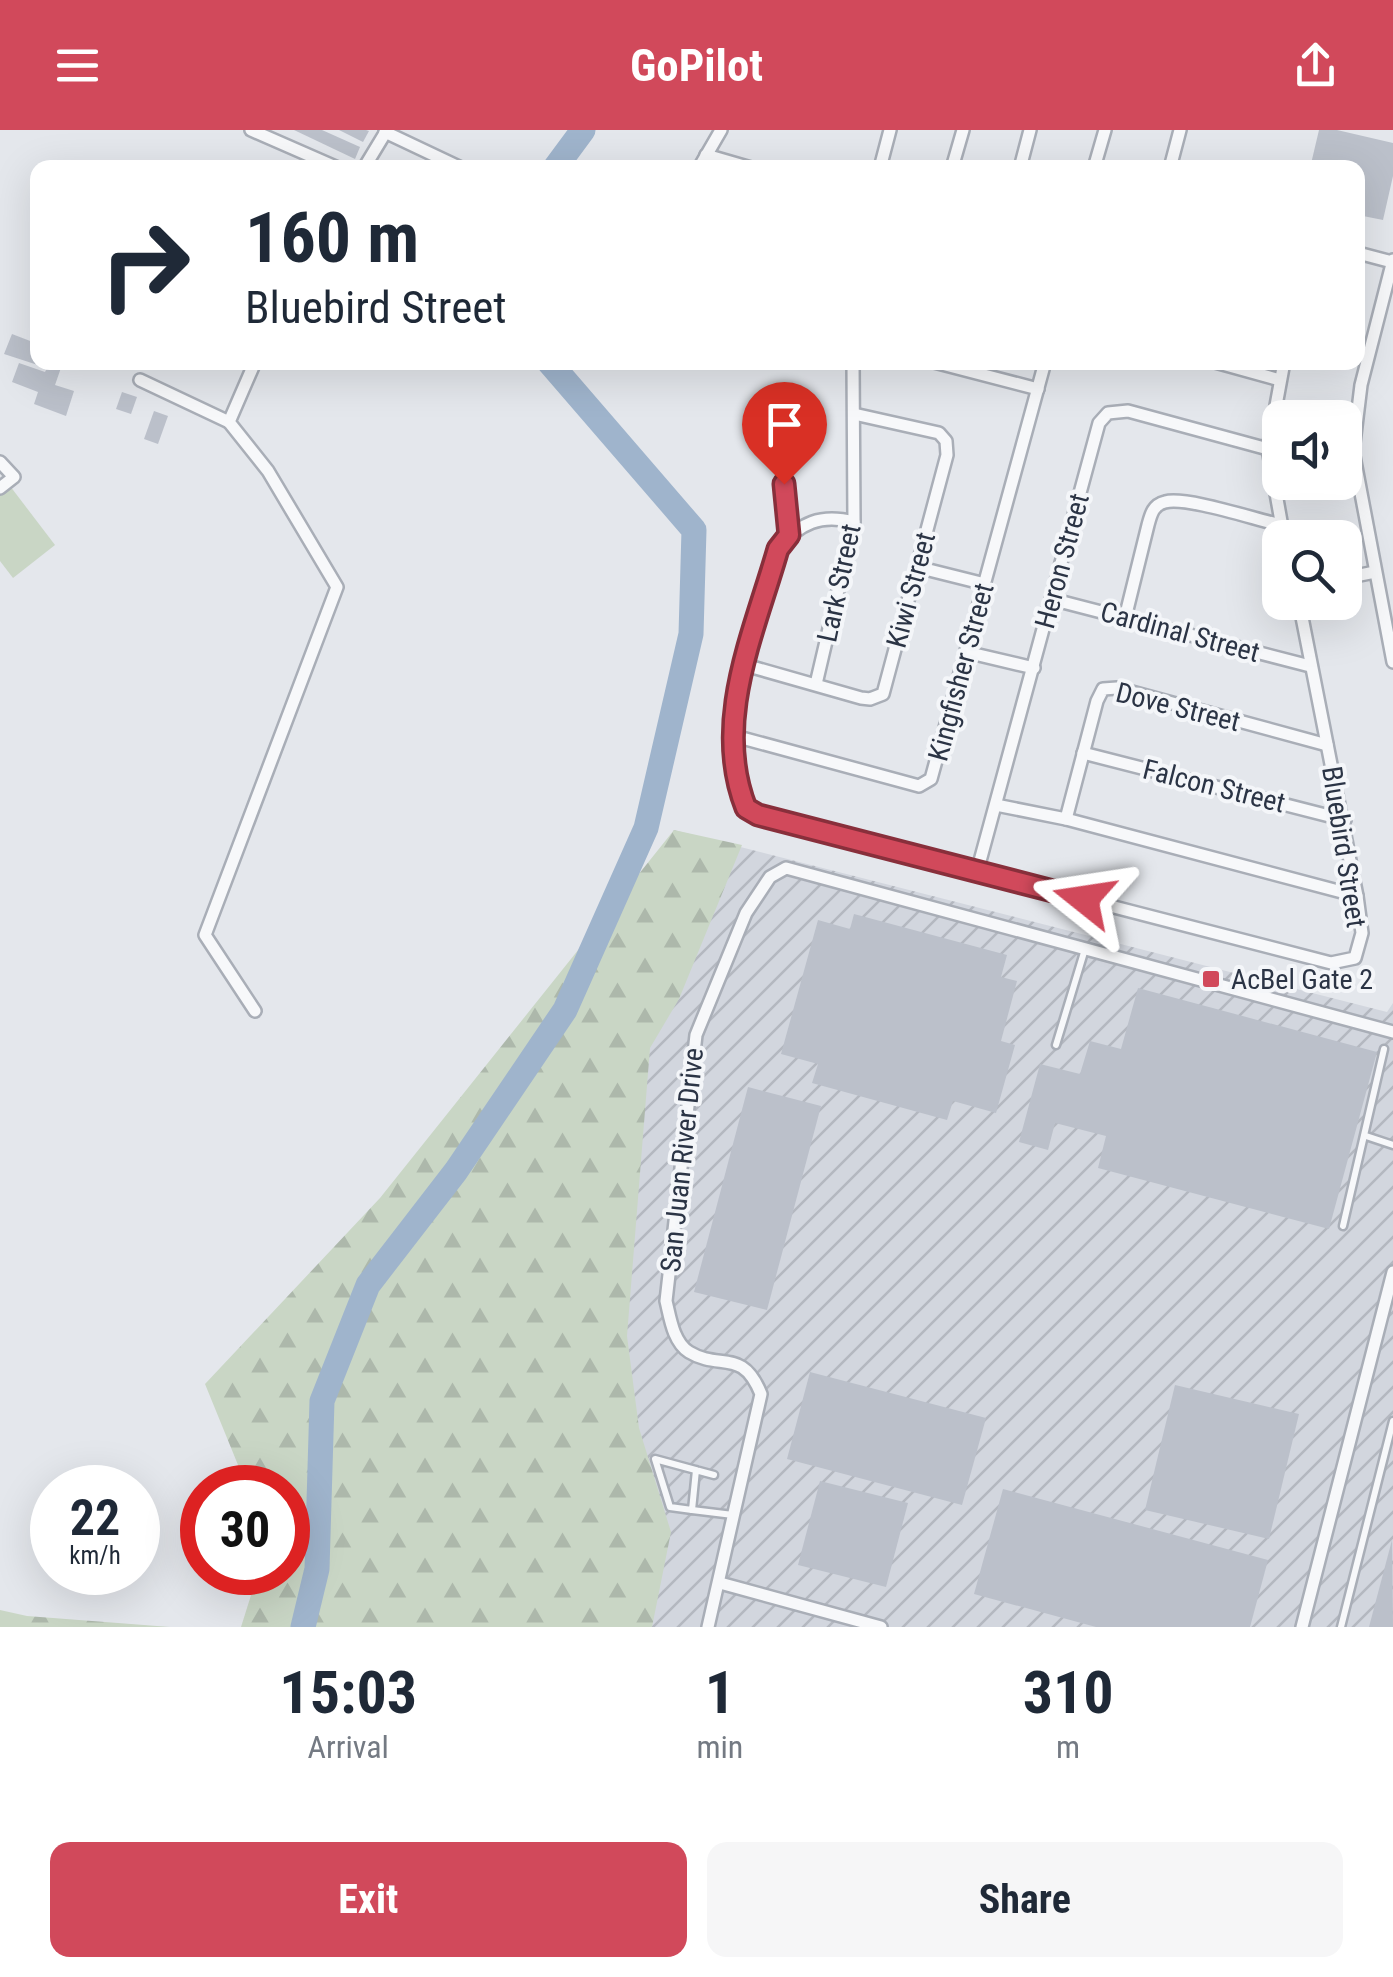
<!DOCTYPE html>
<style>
body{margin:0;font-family:"Roboto Condensed",sans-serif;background:#f6f6f7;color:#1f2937;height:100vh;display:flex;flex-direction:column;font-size:38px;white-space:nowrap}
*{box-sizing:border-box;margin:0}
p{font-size:32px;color:#747a83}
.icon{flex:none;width:55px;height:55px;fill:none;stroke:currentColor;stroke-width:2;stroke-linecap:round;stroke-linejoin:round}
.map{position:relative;height:1497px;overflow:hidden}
.drawer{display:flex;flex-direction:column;background:#fff;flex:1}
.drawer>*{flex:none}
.hud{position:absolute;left:30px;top:30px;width:1335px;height:210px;border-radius:20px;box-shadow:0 10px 40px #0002;background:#fff;color:#1f2937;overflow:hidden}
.fabs{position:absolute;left:1262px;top:270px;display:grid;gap:20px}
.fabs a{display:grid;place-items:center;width:100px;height:100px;border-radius:20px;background:#fff;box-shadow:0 10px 40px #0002;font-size:50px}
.speed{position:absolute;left:30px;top:1335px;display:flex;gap:20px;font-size:50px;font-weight:700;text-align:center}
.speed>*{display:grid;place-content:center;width:130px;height:130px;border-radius:50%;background:#fff;box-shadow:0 10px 40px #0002;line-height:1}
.speed small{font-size:25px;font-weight:400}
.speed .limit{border:15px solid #d22;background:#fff;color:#111}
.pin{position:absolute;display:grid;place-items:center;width:85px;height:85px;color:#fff;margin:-102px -42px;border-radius:50% 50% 50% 0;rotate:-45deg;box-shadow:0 0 10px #0007}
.pin .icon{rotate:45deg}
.me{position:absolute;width:110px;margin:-55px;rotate:285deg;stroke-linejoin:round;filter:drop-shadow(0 0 8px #0008)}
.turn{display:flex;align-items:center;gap:35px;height:210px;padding:0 50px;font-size:45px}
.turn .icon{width:130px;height:130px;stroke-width:2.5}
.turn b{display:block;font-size:70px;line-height:85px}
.eta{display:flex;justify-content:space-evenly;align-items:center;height:170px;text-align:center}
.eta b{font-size:60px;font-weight:700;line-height:70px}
.action{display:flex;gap:20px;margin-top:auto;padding:20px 50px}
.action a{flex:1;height:115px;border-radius:20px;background:#d1495b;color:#fff;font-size:40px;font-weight:700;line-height:115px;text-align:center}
.action a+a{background:#f6f6f7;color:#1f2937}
header{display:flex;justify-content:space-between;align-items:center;height:130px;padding:0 50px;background:#d1495b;color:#fff;font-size:45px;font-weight:700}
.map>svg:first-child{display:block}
.industrial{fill:url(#industrial-furrows)}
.green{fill:#c9d6c5}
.forest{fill:url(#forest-firs)}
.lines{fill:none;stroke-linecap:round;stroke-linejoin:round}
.river{stroke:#9fb4cc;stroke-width:25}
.building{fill:#bbc0ca}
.lane-casing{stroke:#a9aeb7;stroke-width:11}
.street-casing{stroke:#a9aeb7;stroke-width:16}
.lane{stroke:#f7f8fa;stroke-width:6}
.street{stroke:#f7f8fa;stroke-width:11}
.route-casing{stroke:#882f3b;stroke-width:25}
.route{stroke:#d1495b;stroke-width:18}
.poi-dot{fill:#d1495b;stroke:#f4f6f9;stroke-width:4}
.labels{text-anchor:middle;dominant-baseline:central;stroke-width:8;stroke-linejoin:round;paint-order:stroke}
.street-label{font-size:28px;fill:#2b3445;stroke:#f4f6f9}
.poi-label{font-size:28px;fill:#2b3445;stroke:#f4f6f9;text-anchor:start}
</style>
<header><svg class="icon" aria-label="menu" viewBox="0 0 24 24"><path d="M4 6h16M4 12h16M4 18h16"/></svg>GoPilot<svg class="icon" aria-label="share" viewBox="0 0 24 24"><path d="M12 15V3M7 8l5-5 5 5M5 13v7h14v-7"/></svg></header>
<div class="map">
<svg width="1393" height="1497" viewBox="0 0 1393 1497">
<defs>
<pattern id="industrial-furrows" width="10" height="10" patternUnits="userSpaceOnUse" patternTransform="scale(2.5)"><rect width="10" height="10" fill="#d2d6de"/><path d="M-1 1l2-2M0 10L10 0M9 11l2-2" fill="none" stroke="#b4b8c0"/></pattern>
<pattern id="forest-firs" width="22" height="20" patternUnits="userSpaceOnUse" patternTransform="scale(2.5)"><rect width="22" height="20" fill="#c9d6c5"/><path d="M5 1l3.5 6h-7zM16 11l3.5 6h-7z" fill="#adb8ab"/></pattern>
</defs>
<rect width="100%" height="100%" fill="#e4e7ec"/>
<!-- industrial -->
<path class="industrial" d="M674 700 1387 882 1393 873V1497H358L439 1134Z"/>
<!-- green -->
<path class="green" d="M10 356 55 415 13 448 0 431V364Z"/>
<!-- forest -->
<g class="forest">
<path d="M674 700 742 715 679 869 650 918 627 1206 639 1298 671 1402 652 1497H241L258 1443 288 1442V1358L247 1357 205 1254 380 1068Z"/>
<path d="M0 1480 27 1486 170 1497H0Z"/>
</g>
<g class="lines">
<!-- river -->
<g class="river">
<path d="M555 38 583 0"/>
<path d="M303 1497 317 1439 322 1271 368 1155 456 1041 565 880 646 698 691 504 694 400 549 232"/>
</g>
</g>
<!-- building -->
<g class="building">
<path d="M294 0H322L360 17 355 29Z"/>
<path d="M339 0H366L369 1 363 12Z"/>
<path d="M1319 0H1337L1393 13V46L1383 90 1358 85V38H1310Z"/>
<path d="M12 204 38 214V232H63L55 255 74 261 66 286 34 274 38 262 12 252 19 233 45 242 47 238 4 224Z"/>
<path d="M122 262 137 267 131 284 116 279Z"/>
<path d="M154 281 168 286 158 314 144 309Z"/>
<path d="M854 784 1007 825 1001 847 1017 851 1001 911 1015 915 996 983 953 971 947 990 812 953 818 934 781 924 818 790 850 799Z"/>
<path d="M1138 858 1377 922 1329 1099 1098 1038 1106 1006 1055 993 1048 1020 1019 1012 1040 934 1080 944 1090 911 1121 919Z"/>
<path d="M748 957 821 976 767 1180 694 1162Z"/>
<path d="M810 1242 986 1288 962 1375 787 1329Z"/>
<path d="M1175 1255 1299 1284 1269 1409 1145 1380Z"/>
<path d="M820 1351 908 1373 886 1457 798 1435Z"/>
<path d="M1003 1359 1268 1430 1250 1497H1096L974 1464Z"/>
<path d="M1392 1410 1393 1497H1369Z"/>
</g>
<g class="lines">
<!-- lane casing -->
<g class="lane-casing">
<g id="lane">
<path d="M1056 915 1085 819"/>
<path d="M1366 1006 1393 1015"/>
<path d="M1343 1096 1384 919"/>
<path d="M696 1340 692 1380 670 1377 655 1329 714 1345"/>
<path d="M692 1380 733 1385"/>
<path d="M1341 1497 1393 1291"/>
</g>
</g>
<!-- street casing -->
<g class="street-casing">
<g id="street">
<path d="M251 0 338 38"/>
<path d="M385 2 461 38"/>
<path d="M706 25 751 38"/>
<path d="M364 38 387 0"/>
<path d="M699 38 721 0"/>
<path d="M880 38 890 0"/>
<path d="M952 38 963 0"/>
<path d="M1020 38 1030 0"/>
<path d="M1094 38 1105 0"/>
<path d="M1170 38 1180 0"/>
<path d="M1358 123 1392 132"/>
<path d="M1393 130 1361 255 1353 321 1393 532"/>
<path d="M934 232 1038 259"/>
<path d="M1215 232 1280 250"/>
<path d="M140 250 229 292"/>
<path d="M0 332 14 347 0 358"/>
<path d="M784 354 789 405"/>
<path d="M854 392C821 384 800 392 778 419 754 503 712 592 747 679L758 685 1331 833 1355 828 1362 803 1357 766 1299 472"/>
<path d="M1284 408 1268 319 1284 232"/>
<path d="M917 437 985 454"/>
<path d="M1345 448 1375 442"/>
<path d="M1051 469 1310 536"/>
<path d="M1125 488 1148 395C1151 384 1153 375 1165 372 1186 366 1257 390 1281 395"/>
<path d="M966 522 1034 538"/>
<path d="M745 535 861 568 870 569 883 564 947 325 946 311 939 303 854 284"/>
<path d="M816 554 854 392 853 232"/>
<path d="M731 605 919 656 931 649 1045 232"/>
<path d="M1083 623 1345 690"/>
<path d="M996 675 1066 689 1357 766"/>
<path d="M1066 689 1097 571 1103 559 1117 558 1327 615"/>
<path d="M977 742 1099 293 1108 283 1128 281 1268 319"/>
<path d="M255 881 205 805 337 457 268 341 229 292 255 232"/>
<path d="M720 1453 881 1497"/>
<path d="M708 1497 761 1264C742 1217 720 1241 689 1222 673 1212 670 1187 666 1171L696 905 746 783 770 747 786 738 1393 902"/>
<path d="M1302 1497 1393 1142"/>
</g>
</g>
<!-- lane -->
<use href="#lane" class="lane"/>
<!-- street -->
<use href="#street" class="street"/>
</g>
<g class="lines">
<!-- route casing -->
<g class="route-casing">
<path id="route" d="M784 354 789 405 778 419C754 503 712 592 746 678L758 685 1084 769"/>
</g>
<!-- route -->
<use href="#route" class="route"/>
</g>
<!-- markers -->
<rect class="poi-dot" x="1201" y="839" width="20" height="20" rx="5"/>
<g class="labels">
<!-- street labels -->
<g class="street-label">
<text transform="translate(1062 431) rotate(-75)">Heron Street</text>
<text transform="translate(839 453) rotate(-78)">Lark Street</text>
<text transform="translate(911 460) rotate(-75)">Kiwi Street</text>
<text transform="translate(1180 502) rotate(15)">Cardinal Street</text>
<text transform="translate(961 542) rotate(-75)">Kingfisher Street</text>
<text transform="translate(1178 577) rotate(14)">Dove Street</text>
<text transform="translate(1214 656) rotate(14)">Falcon Street</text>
<text transform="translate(1344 717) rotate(81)">Bluebird Street</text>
<text transform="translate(682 1030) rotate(-84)">San Juan River Drive</text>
</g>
<!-- poi labels -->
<g class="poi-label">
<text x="1231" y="849">AcBel Gate 2</text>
</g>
</g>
</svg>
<div class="fabs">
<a><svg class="icon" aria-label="sound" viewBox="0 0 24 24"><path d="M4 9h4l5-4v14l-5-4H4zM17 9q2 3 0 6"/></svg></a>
<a><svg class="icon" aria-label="search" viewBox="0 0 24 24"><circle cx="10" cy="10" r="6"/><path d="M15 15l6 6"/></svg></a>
</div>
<div class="speed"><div>22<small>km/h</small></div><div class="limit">30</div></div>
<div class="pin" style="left:784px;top:354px;background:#d93025"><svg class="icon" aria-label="arrive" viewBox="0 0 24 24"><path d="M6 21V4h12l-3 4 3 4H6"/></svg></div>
<svg class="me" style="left:1084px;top:769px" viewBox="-20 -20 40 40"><path d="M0-17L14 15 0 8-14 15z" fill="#d1495b" stroke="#fff" stroke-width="4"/></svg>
<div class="hud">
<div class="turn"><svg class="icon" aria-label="right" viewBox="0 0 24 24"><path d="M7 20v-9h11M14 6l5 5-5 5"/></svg><div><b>160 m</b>Bluebird Street</div></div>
</div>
</div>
<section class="drawer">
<div class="eta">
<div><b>15:03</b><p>Arrival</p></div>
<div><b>1</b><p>min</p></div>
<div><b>310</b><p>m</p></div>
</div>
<div class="action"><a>Exit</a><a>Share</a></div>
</section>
